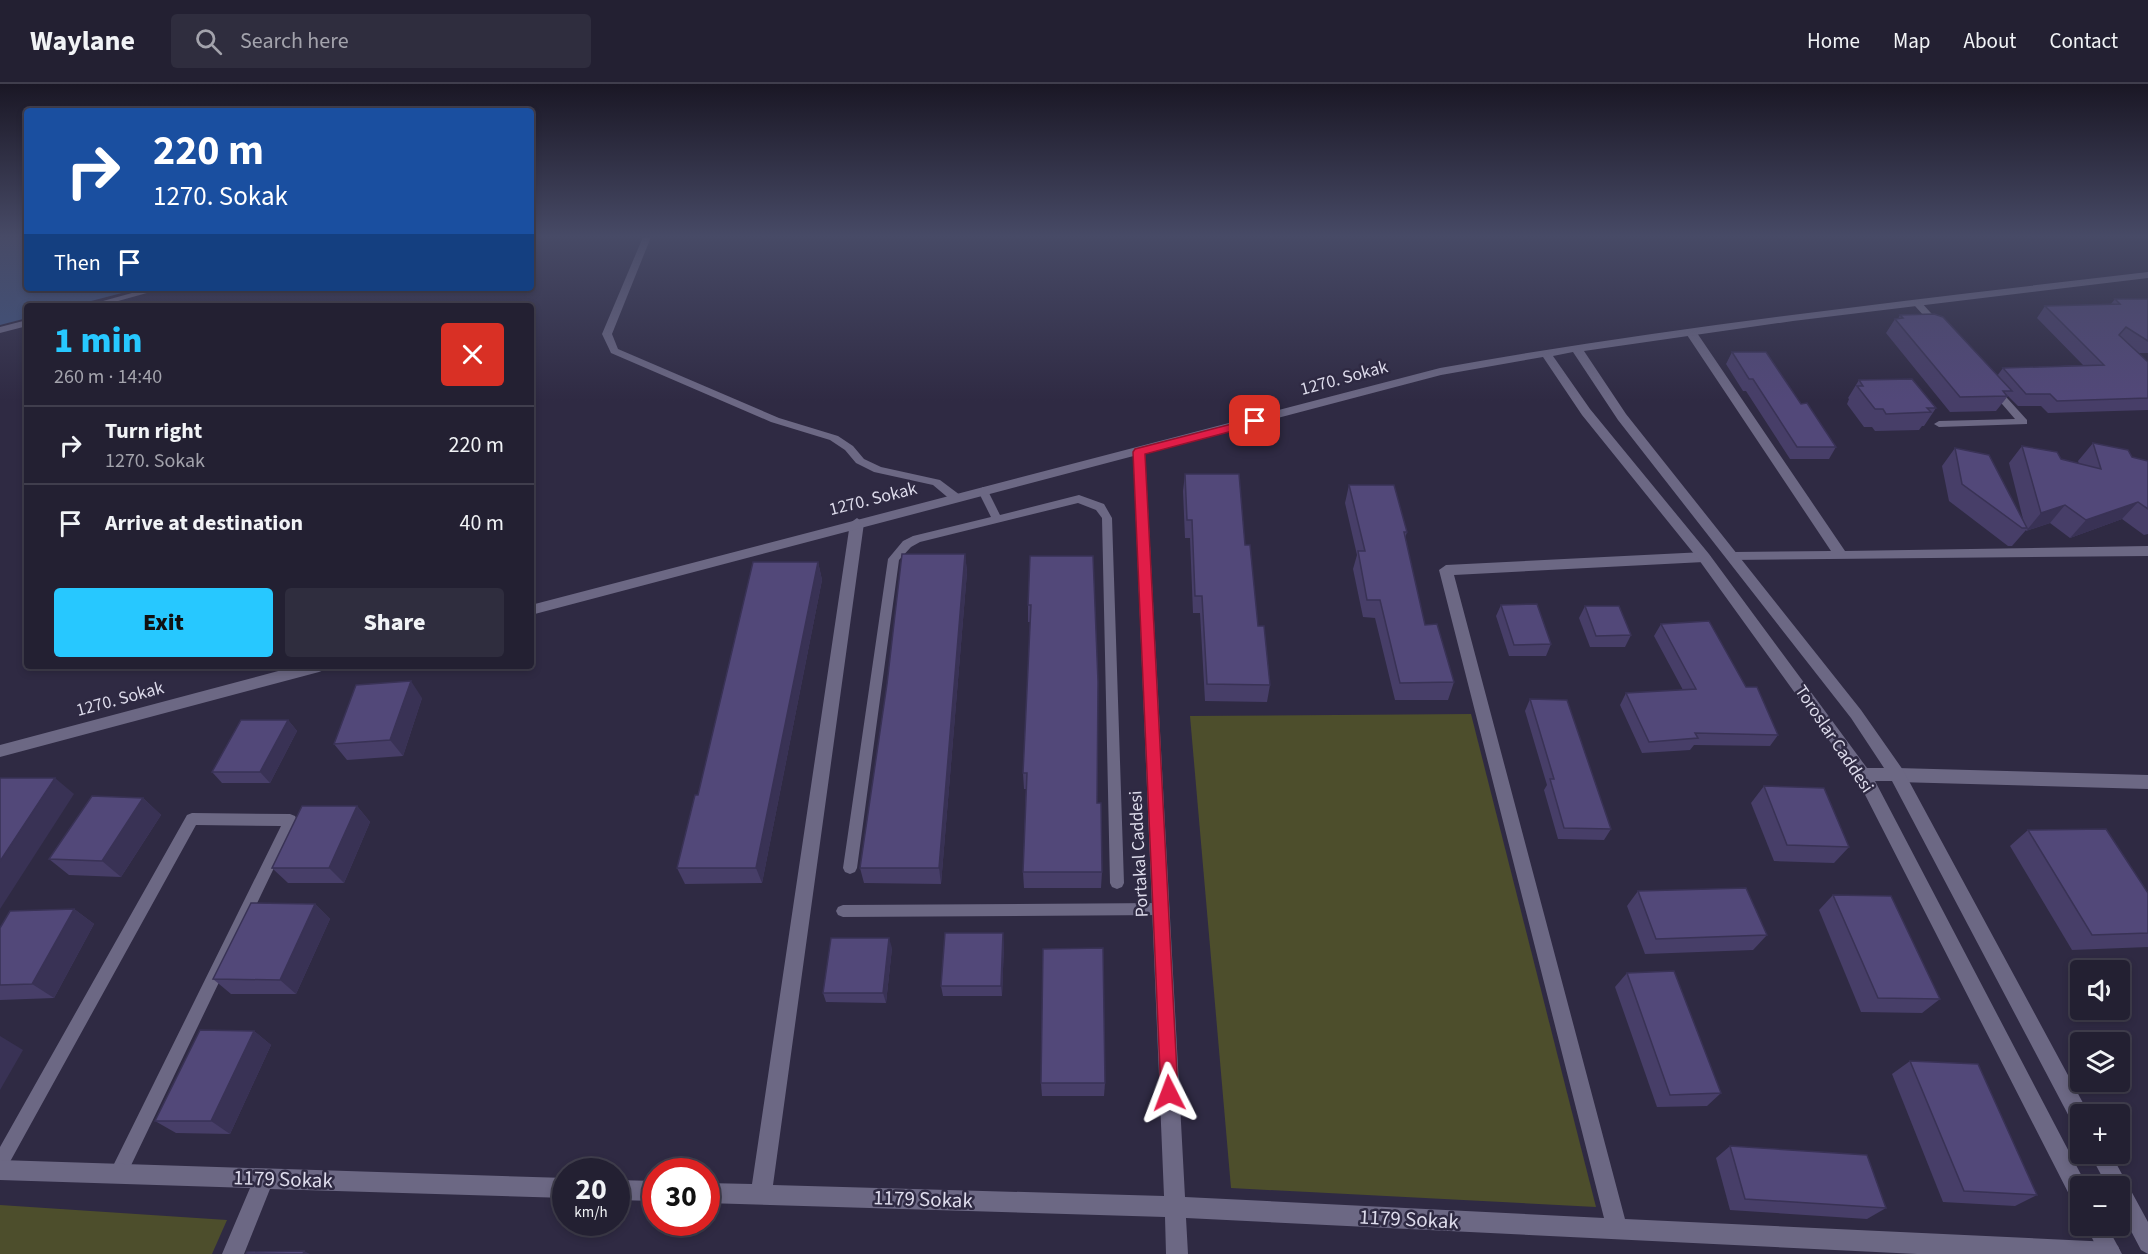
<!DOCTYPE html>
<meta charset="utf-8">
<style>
body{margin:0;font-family:"Source Sans 3",sans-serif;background:#2f2d3e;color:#f1f3f6;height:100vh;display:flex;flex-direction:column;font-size:22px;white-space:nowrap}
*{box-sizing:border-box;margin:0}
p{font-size:20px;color:#a3a3ac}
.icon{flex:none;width:33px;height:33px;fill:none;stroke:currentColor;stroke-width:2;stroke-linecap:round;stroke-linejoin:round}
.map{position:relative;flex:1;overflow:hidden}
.drawer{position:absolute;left:24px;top:219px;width:510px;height:366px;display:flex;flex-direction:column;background:#232032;border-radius:6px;box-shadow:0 3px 9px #0003,0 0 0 2px #403e4d}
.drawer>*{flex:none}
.top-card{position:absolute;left:24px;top:24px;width:510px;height:183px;border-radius:6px;box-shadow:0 3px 9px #0003,0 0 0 2px #403e4d;background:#1a4fa0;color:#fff;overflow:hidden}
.buttons{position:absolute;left:2070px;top:876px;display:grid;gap:12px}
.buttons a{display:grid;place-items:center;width:60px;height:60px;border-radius:6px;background:#232032;box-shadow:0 3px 9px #0003,0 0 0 2px #403e4d;font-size:30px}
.speed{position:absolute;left:552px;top:1074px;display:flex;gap:12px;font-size:30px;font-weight:700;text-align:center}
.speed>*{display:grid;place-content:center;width:78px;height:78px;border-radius:50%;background:#232032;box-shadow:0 3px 9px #0003,0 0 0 2px #403e4d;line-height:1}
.speed small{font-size:15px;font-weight:400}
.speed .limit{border:9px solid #d22;background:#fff;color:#111}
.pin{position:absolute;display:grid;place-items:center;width:51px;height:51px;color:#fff;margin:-26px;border-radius:12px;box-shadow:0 3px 9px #0006}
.me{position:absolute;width:66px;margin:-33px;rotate:357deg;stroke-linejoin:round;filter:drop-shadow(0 0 4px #0008)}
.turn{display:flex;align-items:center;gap:21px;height:126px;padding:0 30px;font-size:27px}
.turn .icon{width:78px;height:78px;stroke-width:2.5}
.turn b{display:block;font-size:42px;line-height:51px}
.then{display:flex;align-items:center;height:57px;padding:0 30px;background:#0003;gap:12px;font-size:22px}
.round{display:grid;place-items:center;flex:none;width:63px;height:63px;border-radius:6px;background:#2f2d3e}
.overview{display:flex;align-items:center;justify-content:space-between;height:102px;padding:0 30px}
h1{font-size:36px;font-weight:800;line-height:45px;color:#27c8ff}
.button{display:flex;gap:12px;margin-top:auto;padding:12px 30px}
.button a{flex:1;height:69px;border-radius:6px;background:#27c8ff;color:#111;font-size:24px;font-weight:800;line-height:69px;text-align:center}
.button a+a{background:#2f2d3e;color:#f1f3f6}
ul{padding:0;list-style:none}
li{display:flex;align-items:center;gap:18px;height:78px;padding:0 30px;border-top:2px solid #403e4d}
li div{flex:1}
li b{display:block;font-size:22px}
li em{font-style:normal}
header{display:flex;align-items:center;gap:36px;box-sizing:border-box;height:84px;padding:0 30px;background:#232032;border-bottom:2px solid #403e4d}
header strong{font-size:28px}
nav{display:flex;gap:33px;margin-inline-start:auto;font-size:21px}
.search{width:420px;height:54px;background:#2f2d3e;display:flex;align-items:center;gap:15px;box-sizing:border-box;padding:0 21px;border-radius:6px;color:#a3a3ac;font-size:22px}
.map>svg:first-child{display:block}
.green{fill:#4d4e2c}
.water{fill:#3f5481}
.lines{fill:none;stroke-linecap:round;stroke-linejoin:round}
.service{fill:#6c6884;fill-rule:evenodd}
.minor{fill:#6c6884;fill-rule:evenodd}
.tertiary{fill:#6c6884;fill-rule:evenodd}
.wall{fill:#473e68}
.shaded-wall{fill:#393255}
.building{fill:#524879;stroke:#393255;stroke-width:1.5}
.route{fill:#e11d48;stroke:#92132f;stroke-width:1.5}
.labels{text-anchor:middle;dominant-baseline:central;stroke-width:5;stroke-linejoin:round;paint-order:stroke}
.street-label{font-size:18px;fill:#dddbeb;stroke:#2f2a43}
.near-street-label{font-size:21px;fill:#dddbeb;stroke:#2f2a43}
</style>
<header>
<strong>Waylane</strong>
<div class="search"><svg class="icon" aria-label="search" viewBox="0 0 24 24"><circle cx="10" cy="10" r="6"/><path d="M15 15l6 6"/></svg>Search here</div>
<nav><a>Home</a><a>Map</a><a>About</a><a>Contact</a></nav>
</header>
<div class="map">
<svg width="2148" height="1170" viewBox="0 0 2148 1170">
<rect width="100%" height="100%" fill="#2f2a43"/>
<!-- green -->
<g class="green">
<path d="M1471 630 1596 1123 1231 1104 1190 632Z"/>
<path d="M0 1121 227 1136 212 1170H0Z"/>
</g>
<!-- water -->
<path class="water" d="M0 153H27V204H141L72 222H27V234L0 241Z"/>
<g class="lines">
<!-- service -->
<g class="service">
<path d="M643 153H651L612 250 618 265 779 334 838 352 853 362 864 375 881 383 940 396 960 411 961 414 960 417H952L933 401 874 388 856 379 845 366 830 356 771 338 611 269 602 250Z"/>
<path d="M150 204H165L100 222H85Z"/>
<path d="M1918 217 1921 218 1940 239V243H1934L1915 222V218Z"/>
<path d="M27 236V242L0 249V243Z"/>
<path d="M1995 303 1998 304 2027 336V340L1939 343 1934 340 1939 337 2015 335 1990 306Z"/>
<path d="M983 403 987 405 1000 431 1079 411 1104 420 1112 434 1124 799 1122 803 1117 805 1112 803 1110 799 1102 434 1096 426 1078 419 920 458 911 463 899 476 857 784 855 788 850 790 845 788 843 784 888 475 903 457 913 452 991 433 978 407Z"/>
<path d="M192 729 290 730 295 732 297 736 124 1096 118 1098 112 1096 110 1090 112 1084 281 742 196 741 6 1085 0 1087V1063L187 731Z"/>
<path d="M1161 819 1166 821 1168 825 1166 829 1161 831 843 833 838 831 836 827 838 823 843 821Z"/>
</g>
<!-- minor -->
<g class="minor">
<path d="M1691 245 1695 246 1845 467 2148 462V472L1729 476 1727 473 1734 468 1831 467 1685 248Z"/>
<path d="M1139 364 1145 368 1185 1113 1604 1134 1439 486 1446 481 1704 468 1711 473 1704 478 1454 491 1625 1135 2111 1158 2118 1162 2121 1170H1917L1186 1134 1188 1170H1166L1165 1133 706 1119V1099L752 1100 850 439 857 434 864 439 773 1101 1164 1112 1133 368Z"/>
<path d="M1897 684 2148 691V705L1897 698 1891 696 1889 691 1891 686Z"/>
<path d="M0 1076 566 1094V1114L270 1105 244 1170H222L250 1104 0 1096Z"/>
<path d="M616 1096 656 1097V1117L616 1116Z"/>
</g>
<!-- tertiary -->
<g class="tertiary">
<path d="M2148 188V194L1793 237 1584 267 1626 330 1861 626 1903 686 2089 1030H2080V1043L2073 1040 1892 697H1875L2087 1102H2080V1121L2073 1118 1857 695 1699 476 1582 331 1543 273 1441 291 531 531V521L1440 284C1674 242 1911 216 2148 188ZM1573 268 1618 336 1851 634 1884 684H1867L1709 470 1590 325 1553 272Z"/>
<path d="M297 582H326L324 586 319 588 0 673V661Z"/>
<path d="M2090 1070H2111L2148 1138V1170L2141 1166 2120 1126V1102H2107Z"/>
<path d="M2086 1142H2107L2122 1170H2100Z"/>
</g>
</g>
<!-- wall -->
<g class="wall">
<path d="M2115 215H2148V269H2139L2136 267 2148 278V326L2048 329 2041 322H2018L2008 312 1996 327 1950 328 1886 249 1895 235H1898L1900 231 1997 292 2003 284 2083 281 2037 234 2045 222 2111 220Z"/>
<path d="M1732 268 1801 320 1836 363 1829 375H1790L1746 307H1743L1726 280Z"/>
<path d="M1859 296 1936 324 1924 342H1922L1919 346 1875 347 1872 343H1864L1847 320 1849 315 1848 314Z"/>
<path d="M2093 359 2132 373 2148 377V450L2144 451 2122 435 2070 454 2050 439 2026 447V446L2012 462H2008L1949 417 1942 382 1955 364 2024 439 2009 379 2022 362 2061 375 2079 380 2078 377Z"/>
<path d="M1185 390 1245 461 1258 542 1270 601 1267 618 1205 617 1200 529H1193L1190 454H1185L1183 407Z"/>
<path d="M1349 401 1407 448 1405 454 1425 541 1454 598 1448 616H1395L1375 534 1363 533 1353 485 1357 471 1345 419Z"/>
<path d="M965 470 967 488 941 800 864 799 860 784Z"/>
<path d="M1030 472 1097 719 1102 788 1101 804H1024L1023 788 1026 705H1024L1023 689 1030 538H1028V521Z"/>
<path d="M818 478 822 496 762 799 685 800 677 784 698 711Z"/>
<path d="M1501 521 1551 560 1546 572H1509L1496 532Z"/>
<path d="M1585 522 1631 551 1625 563H1590L1579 534Z"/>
<path d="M1661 540 1746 603 1778 651 1770 662 1694 661 1690 666 1642 669 1620 621 1626 609 1683 606 1654 552Z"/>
<path d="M422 614 403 672 347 676 334 660Z"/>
<path d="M1530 615 1611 745 1604 756 1558 755 1544 706 1547 701 1525 627Z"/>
<path d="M288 636 297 647 270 699H222L212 688Z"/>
<path d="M1764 702 1849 763 1834 779 1774 777 1751 719Z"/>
<path d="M143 714 161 731 121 793 69 791 49 775Z"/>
<path d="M357 722 370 738 344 799H288L272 784Z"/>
<path d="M2028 746 2148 809V863L2072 866 2010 762Z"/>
<path d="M1638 807 1767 851 1753 866 1645 870 1627 822Z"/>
<path d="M1833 811 1940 915 1922 929 1861 928 1819 826Z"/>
<path d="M315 820 330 835 296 910H231L213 895Z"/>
<path d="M74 825 94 840 54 914 0 916V844Z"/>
<path d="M1004 859 1002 912H943L941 902Z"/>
<path d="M892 864 886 919 826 918 823 909Z"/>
<path d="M1627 889 1721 1009 1707 1022 1657 1023 1615 903Z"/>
<path d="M254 947 271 961 230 1050 176 1049 155 1037Z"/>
<path d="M1910 977 2037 1111 2015 1122 1943 1118 1892 990Z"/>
<path d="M1041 999H1105L1104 1012H1042Z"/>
<path d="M1730 1062 1886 1124 1867 1135 1730 1126 1716 1074Z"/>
</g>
<!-- shaded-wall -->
<g class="shaded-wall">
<path d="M2138 418 2122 435 2070 454 2086 436Z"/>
<path d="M2065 421 2050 439 2026 447 2041 429Z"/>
<path d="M965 470 967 488 941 800 939 784Z"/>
<path d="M818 478 822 496 762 799 756 784Z"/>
<path d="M411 597 422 614 403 672 390 656Z"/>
<path d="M288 636 297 647 270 699 260 688Z"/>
<path d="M55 694 74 710 0 825V777Z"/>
<path d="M143 714 161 731 121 793 102 777Z"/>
<path d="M357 722 370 738 344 799 329 784Z"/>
<path d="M315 820 330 835 296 910 280 896Z"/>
<path d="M74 825 94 840 54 914 32 900Z"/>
<path d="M1003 849 1004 859 1002 912 1001 902Z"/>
<path d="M889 854 892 864 886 919 883 909Z"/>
<path d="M254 947 271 961 230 1050 211 1037Z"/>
<path d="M0 952 23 966 0 1006Z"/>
<path d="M304 1167 310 1170H303Z"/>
</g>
<!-- building -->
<g class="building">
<path d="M2115 215H2148V257L2126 243 2119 251 2148 278V314L2057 317 2050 310H2026L2003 284 2104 281 2045 222 2120 220Z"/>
<path d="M1934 230 1943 233 2012 307H2003L2007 312 1960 313 1895 235 1903 234 1900 231Z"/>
<path d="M1732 268H1766L1801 320 1807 319 1836 363H1797L1753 295H1749Z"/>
<path d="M1912 295 1936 324H1927L1931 328 1886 330 1883 325H1875L1857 302H1863L1859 296Z"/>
<path d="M2093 359 2128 366 2132 373 2148 377V425L2138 418 2086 436 2065 421 2041 429 2022 362 2057 368 2061 375 2101 385Z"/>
<path d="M1955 364 1989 371 2027 444H2022L1962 400Z"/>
<path d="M1185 390H1239L1245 461H1250L1258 542H1264L1270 601 1207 600 1202 512H1195L1192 436H1187Z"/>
<path d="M1349 401H1394L1407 448H1404L1425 541 1437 540 1454 598 1400 599 1380 516H1367L1358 467H1365Z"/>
<path d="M902 470H965L939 784H860L887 600Z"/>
<path d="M1030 472H1093L1098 598 1097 719H1101L1102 788H1023L1027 689H1023L1031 521H1028Z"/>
<path d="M753 478H818L756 784H677L695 711H698Z"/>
<path d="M1537 520 1551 560 1514 561 1501 521Z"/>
<path d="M1585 522H1619L1631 551 1596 552Z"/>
<path d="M1709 537 1746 603H1757L1778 651 1695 649 1698 654 1649 658 1626 609 1696 605 1661 540Z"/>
<path d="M411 597 390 656 334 660 356 601Z"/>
<path d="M1530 615 1567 616 1611 745 1564 744 1550 695H1554Z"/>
<path d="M241 636H288L260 688H212Z"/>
<path d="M0 694H55L0 777Z"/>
<path d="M1764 702 1824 704 1849 763 1787 761Z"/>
<path d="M92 712 143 714 102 777 49 775Z"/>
<path d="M302 722H357L329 784H272Z"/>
<path d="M2106 745 2148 809V849L2092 851 2028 746Z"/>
<path d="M1746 804 1767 851 1656 855 1638 807Z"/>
<path d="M1833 811 1891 812 1940 915 1878 914Z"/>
<path d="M251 819 315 820 280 896 213 895Z"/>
<path d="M74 825 32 900 0 901V844L10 827Z"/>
<path d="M945 849H1003L1001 902H941Z"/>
<path d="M831 854H889L883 909H823Z"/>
<path d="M1103 864 1105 999H1041L1043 865Z"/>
<path d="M1674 887 1721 1009 1670 1011 1627 889Z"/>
<path d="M200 946 254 947 211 1037H155Z"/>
<path d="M1910 977 1978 980 2037 1111 1964 1107Z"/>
<path d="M1730 1062 1867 1071 1886 1124 1745 1115Z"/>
<path d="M304 1167 303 1170H246L247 1168Z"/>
</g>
<!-- sky -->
<linearGradient id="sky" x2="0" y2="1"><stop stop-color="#1a1725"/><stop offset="0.48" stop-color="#474a66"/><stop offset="1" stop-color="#474a66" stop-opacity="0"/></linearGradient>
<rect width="2148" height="317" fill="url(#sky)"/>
<!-- route -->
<path class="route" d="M1255 334 1261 337 1259 340 1145 370 1178 1009 1176 1015 1169 1017 1163 1015 1161 1009 1133 368 1135 365Z"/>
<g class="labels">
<!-- street labels -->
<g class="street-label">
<text transform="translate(1344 294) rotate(-15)">1270. Sokak</text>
<text transform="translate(873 415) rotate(-14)">1270. Sokak</text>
<text transform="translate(120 615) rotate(-15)">1270. Sokak</text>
<text transform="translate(1834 655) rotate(56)">Toroslar Caddesi</text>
<text transform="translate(1139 770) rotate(-93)">Portakal Caddesi</text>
</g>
<!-- near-street labels -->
<g class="near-street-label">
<text transform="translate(283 1095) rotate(2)">1179 Sokak</text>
<text transform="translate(923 1115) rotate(2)">1179 Sokak</text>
<text transform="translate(1409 1135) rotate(3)">1179 Sokak</text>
</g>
</g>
</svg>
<div class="buttons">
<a><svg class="icon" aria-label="sound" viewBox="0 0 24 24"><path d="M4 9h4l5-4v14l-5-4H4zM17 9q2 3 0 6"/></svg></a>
<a><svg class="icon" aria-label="layers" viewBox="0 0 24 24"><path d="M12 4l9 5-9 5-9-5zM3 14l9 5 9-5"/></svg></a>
<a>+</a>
<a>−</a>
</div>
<div class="speed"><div>20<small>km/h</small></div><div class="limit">30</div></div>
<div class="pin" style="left:1255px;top:337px;background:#d93025"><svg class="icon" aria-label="arrive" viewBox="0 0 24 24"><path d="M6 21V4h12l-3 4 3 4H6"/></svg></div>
<svg class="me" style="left:1169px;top:1009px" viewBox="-20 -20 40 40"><path d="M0-17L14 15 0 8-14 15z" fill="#e11d48" stroke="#fff" stroke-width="4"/></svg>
<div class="top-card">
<div class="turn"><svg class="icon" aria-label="right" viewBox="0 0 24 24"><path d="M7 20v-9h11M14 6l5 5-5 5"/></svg><div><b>220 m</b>1270. Sokak</div></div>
<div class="then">Then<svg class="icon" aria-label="arrive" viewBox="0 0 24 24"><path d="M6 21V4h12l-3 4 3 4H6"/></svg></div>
</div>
<section class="drawer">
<div class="overview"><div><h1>1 min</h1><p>260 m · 14:40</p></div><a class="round" style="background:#d93025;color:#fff"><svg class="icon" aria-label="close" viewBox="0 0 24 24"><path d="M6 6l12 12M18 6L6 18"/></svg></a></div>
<ul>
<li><svg class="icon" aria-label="right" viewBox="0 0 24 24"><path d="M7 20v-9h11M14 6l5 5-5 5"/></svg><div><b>Turn right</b><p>1270. Sokak</p></div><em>220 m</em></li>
<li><svg class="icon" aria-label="arrive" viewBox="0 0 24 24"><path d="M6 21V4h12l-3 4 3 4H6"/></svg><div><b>Arrive at destination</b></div><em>40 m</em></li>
</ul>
<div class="button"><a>Exit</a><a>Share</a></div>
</section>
</div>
